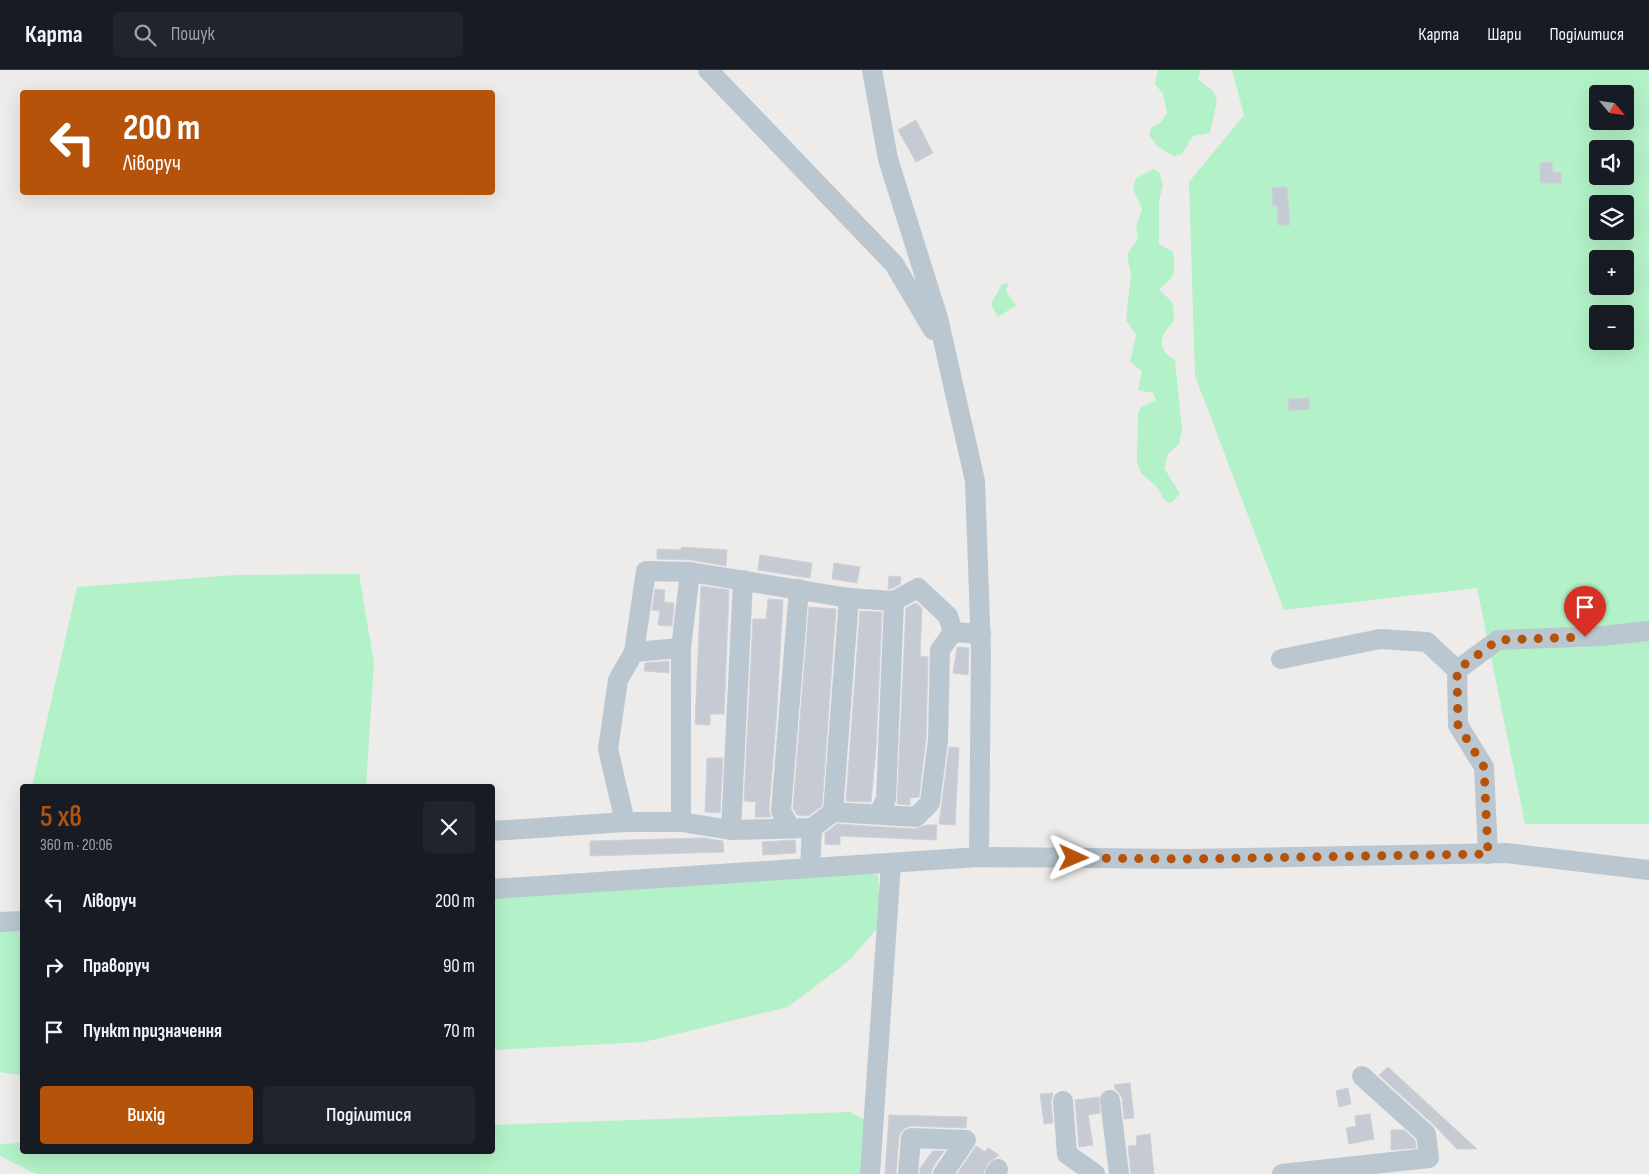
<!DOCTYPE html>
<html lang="uk">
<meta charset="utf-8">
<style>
body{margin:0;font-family:"Sofia Sans Condensed",sans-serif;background:#20242c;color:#f1f3f6;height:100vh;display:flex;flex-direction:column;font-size:19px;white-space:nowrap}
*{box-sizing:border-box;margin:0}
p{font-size:16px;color:#9ea1a6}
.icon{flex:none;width:28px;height:28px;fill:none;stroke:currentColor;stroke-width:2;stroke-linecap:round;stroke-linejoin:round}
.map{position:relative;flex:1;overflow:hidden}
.sheet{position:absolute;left:20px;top:714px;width:475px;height:370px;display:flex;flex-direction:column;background:#171b24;border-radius:5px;box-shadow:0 5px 20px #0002}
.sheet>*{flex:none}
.hud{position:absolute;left:20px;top:20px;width:475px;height:105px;border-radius:5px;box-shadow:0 5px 20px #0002;background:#b45309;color:#fff;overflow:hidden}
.needle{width:32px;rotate:119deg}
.buttons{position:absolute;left:1589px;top:15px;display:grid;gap:10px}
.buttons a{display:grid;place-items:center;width:45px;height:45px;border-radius:5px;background:#171b24;box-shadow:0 5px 20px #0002;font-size:25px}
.pin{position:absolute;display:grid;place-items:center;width:42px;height:42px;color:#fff;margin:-51px -21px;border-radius:50% 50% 50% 0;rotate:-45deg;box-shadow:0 0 5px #0007}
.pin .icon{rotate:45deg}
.me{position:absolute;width:55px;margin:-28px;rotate:91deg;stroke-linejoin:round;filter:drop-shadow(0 0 4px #0008)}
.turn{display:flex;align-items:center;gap:18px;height:105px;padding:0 20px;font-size:22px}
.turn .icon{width:65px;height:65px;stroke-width:2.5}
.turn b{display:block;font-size:35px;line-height:42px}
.round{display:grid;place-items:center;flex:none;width:52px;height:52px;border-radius:5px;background:#20242c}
.head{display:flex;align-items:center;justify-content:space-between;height:85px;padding:0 20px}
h1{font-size:30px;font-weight:600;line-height:38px;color:#b45309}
.primary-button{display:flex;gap:10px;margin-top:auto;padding:10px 20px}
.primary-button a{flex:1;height:58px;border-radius:5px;background:#b45309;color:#fff;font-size:20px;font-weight:600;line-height:58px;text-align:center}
.primary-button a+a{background:#20242c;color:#f1f3f6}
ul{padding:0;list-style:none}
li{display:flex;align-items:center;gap:15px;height:65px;padding:0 20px}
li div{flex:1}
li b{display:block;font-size:19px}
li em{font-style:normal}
header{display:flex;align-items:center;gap:30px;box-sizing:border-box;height:70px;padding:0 25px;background:#171b24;border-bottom:1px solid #363941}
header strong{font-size:24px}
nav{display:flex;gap:28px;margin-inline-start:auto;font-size:18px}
.search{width:350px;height:45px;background:#20242c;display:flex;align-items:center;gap:12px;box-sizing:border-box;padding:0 18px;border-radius:5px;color:#9ea1a6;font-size:19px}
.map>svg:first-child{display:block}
.green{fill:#b3f2c8;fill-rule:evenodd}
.building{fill:#c6cad2;stroke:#ced1d8}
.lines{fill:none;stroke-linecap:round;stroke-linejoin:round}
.minor{stroke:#bac7d0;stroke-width:20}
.route{stroke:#b45309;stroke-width:9;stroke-dasharray:0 16.2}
</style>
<header>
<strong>Карта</strong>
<div class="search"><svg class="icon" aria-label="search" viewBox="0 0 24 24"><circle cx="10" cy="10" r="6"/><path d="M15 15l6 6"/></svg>Пошук</div>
<nav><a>Карта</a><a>Шари</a><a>Поділитися</a></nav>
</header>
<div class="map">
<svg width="1649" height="1104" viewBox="0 0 1649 1104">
<rect width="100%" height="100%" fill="#eeebeb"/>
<!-- green -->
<g class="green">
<path d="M1158 0H1201L1198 9 1213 21 1217 31 1210 63 1193 66 1182 84 1174 86 1158 77 1149 65 1151 58 1160 53 1167 43 1163 24 1155 14Z"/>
<path d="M1232 0H1649V754H1525L1477 518 1284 540 1195 306 1189 112 1244 45ZM1598 24H1625V51H1598ZM1598 79H1625V106H1598ZM1598 134H1625V161H1598ZM1598 189H1625V216H1598ZM1598 244H1625V271H1598Z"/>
<path d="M1153 99 1159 102 1163 116 1159 130V174L1173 182C1175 203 1177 205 1159 219L1173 233 1174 251C1160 266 1155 278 1175 290L1182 360 1179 374 1168 384 1164 398 1180 424 1171 433 1165 431 1157 417 1141 403 1137 392 1138 344 1141 337 1156 330 1153 323 1138 320 1142 301 1130 292 1136 265 1126 250 1131 204 1127 185 1138 168 1136 157 1142 139 1133 119 1136 108Z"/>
<path d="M1009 213 1006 221 1016 235 998 247 991 234 1002 214Z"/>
<path d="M359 504 374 593 366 716H32L77 517 236 505Z"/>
<path d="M810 797 878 805 880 855 850 890 788 937 644 972 493 980V822Z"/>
<path d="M22 859V1004L21 1005 0 1002V860Z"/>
<path d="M850 1042 867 1051 864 1104H36L0 1086V1074L22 1073V1081H492L493 1055Z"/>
</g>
<!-- building -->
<g class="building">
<path d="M916 50 933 83 916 92 898 60Z"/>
<path d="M1552 92 1553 103 1561 102V113H1540V93Z"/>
<path d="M1287 117 1290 155H1278L1277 136H1273L1272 118Z"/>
<path d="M1309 328 1310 339 1289 341 1288 329Z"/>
<path d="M681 477 727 480 726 496 691 490 657 489V479L681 480Z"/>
<path d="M760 485 812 493 810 508 758 500Z"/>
<path d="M834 493 860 497 857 513 832 509Z"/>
<path d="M889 506 901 507 900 514 891 519H888Z"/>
<path d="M701 516 729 520 724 644H710V655L695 654Z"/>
<path d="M655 519 665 520 664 532 674 533 672 556 658 555 660 541 652 540Z"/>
<path d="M768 529 783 530 777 639 769 740 771 747H755L756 732 744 731 753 549H766Z"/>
<path d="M916 533 922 538 920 586 928 587 926 669 919 727 910 728V735L897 734 906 538Z"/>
<path d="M809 537 836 539 822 736 808 746 797 745 793 738Z"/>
<path d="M860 541 882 542 876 679 871 732 846 731Z"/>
<path d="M957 577 969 578 968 605 953 603Z"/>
<path d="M669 591V603L644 601 645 593Z"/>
<path d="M949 677 959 678 955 755 939 754Z"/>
<path d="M707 688H723L720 743 705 742Z"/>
<path d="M837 754 915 759 925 755H937L936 770 840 766V775L825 774V763Z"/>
<path d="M703 768 723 771 724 782 590 786V771Z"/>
<path d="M795 770 796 783 763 785 762 772Z"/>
<path d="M1388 997 1477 1079H1457L1434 1055 1379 1005Z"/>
<path d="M1130 1013 1134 1048 1124 1049 1122 1028 1119 1023 1115 1019 1114 1015Z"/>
<path d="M1348 1018 1351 1034 1339 1037 1336 1021Z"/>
<path d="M1053 1023 1051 1032 1053 1053 1044 1054 1040 1024Z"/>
<path d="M1099 1027 1100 1043 1088 1045 1093 1075 1079 1077 1075 1030Z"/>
<path d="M1370 1044 1374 1069 1349 1074 1346 1058 1356 1056 1355 1046Z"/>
<path d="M889 1045 967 1047 966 1058 911 1056 905 1058 901 1062 899 1067 896 1104H885Z"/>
<path d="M1391 1060H1404L1415 1070 1416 1078 1391 1080Z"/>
<path d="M1150 1064 1154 1104H1131L1128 1076 1137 1075 1136 1066Z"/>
<path d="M976 1076 985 1082 988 1078 999 1085 988 1093 983 1104H957Z"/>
<path d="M933 1081H944L933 1097 931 1104H920V1098Z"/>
</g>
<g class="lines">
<!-- minor -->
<g class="minor">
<path d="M708 0 894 194 933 260"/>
<path d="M872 0 888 89 938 248 975 411 981 581 979 787"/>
<path d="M634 582 646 501 690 502 849 528 894 531 918 518 948 546 953 562"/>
<path d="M1281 589 1380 569 1427 572 1457 600 1458 655 1484 697 1488 784"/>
<path d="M1457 600 1498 570 1602 566 1649 561"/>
<path d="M833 742 849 528"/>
<path d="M879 744 886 729 894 531"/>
<path d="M625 752 608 679 618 610 634 582 681 578"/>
<path d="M681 752V578L690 502"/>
<path d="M790 758 781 741 799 519"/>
<path d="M731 760 743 510"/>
<path d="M492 761 625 752H681L731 760 812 758 833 742 916 747 930 733 938 670 940 580 953 562 981 564"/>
<path d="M810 797 812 758"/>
<path d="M492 819 979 787 1187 789 1506 783 1649 800"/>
<path d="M0 852 22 851"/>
<path d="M1110 1030 1119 1104"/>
<path d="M1063 1031 1067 1084 1095 1104"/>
<path d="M870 1104 891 794"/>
<path d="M908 1104 911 1068 966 1070 943 1104"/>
<path d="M995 1104 998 1099"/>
<path d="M1282 1104 1429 1088 1426 1064 1362 1006"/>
</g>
</g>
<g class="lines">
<!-- route -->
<path class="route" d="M1074 788 1187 789 1488 784 1484 697 1458 655 1457 600 1498 570 1585 567"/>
</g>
</svg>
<div class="buttons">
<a><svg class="needle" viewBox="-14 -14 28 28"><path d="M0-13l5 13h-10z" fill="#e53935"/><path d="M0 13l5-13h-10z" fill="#9ea1a6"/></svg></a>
<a><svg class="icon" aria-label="sound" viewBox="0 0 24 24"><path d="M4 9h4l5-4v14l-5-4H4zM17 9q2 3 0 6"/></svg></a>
<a><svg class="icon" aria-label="layers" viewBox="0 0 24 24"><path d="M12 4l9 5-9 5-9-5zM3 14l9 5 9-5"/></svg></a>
<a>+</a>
<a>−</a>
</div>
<div class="pin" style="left:1585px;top:567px;background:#d93025"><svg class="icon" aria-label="arrive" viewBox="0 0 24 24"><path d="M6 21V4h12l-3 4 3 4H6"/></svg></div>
<svg class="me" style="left:1074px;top:788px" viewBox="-20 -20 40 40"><path d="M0-17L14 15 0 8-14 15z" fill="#b45309" stroke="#fff" stroke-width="4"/></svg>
<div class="hud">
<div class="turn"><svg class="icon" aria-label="left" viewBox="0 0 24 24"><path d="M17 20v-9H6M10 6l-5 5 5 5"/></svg><div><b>200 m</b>Ліворуч</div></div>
</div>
<section class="sheet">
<div class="head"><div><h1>5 хв</h1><p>360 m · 20:06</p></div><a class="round"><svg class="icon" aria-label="close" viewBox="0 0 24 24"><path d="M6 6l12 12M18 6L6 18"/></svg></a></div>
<ul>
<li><svg class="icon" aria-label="left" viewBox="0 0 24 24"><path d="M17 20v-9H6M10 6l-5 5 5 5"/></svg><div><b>Ліворуч</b></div><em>200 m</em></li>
<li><svg class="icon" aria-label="right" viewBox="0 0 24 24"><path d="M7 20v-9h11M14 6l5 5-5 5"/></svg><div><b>Праворуч</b></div><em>90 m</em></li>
<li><svg class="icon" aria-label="arrive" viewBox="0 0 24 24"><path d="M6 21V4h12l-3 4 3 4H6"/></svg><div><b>Пункт призначення</b></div><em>70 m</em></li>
</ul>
<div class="primary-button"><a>Вихід</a><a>Поділитися</a></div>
</section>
</div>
